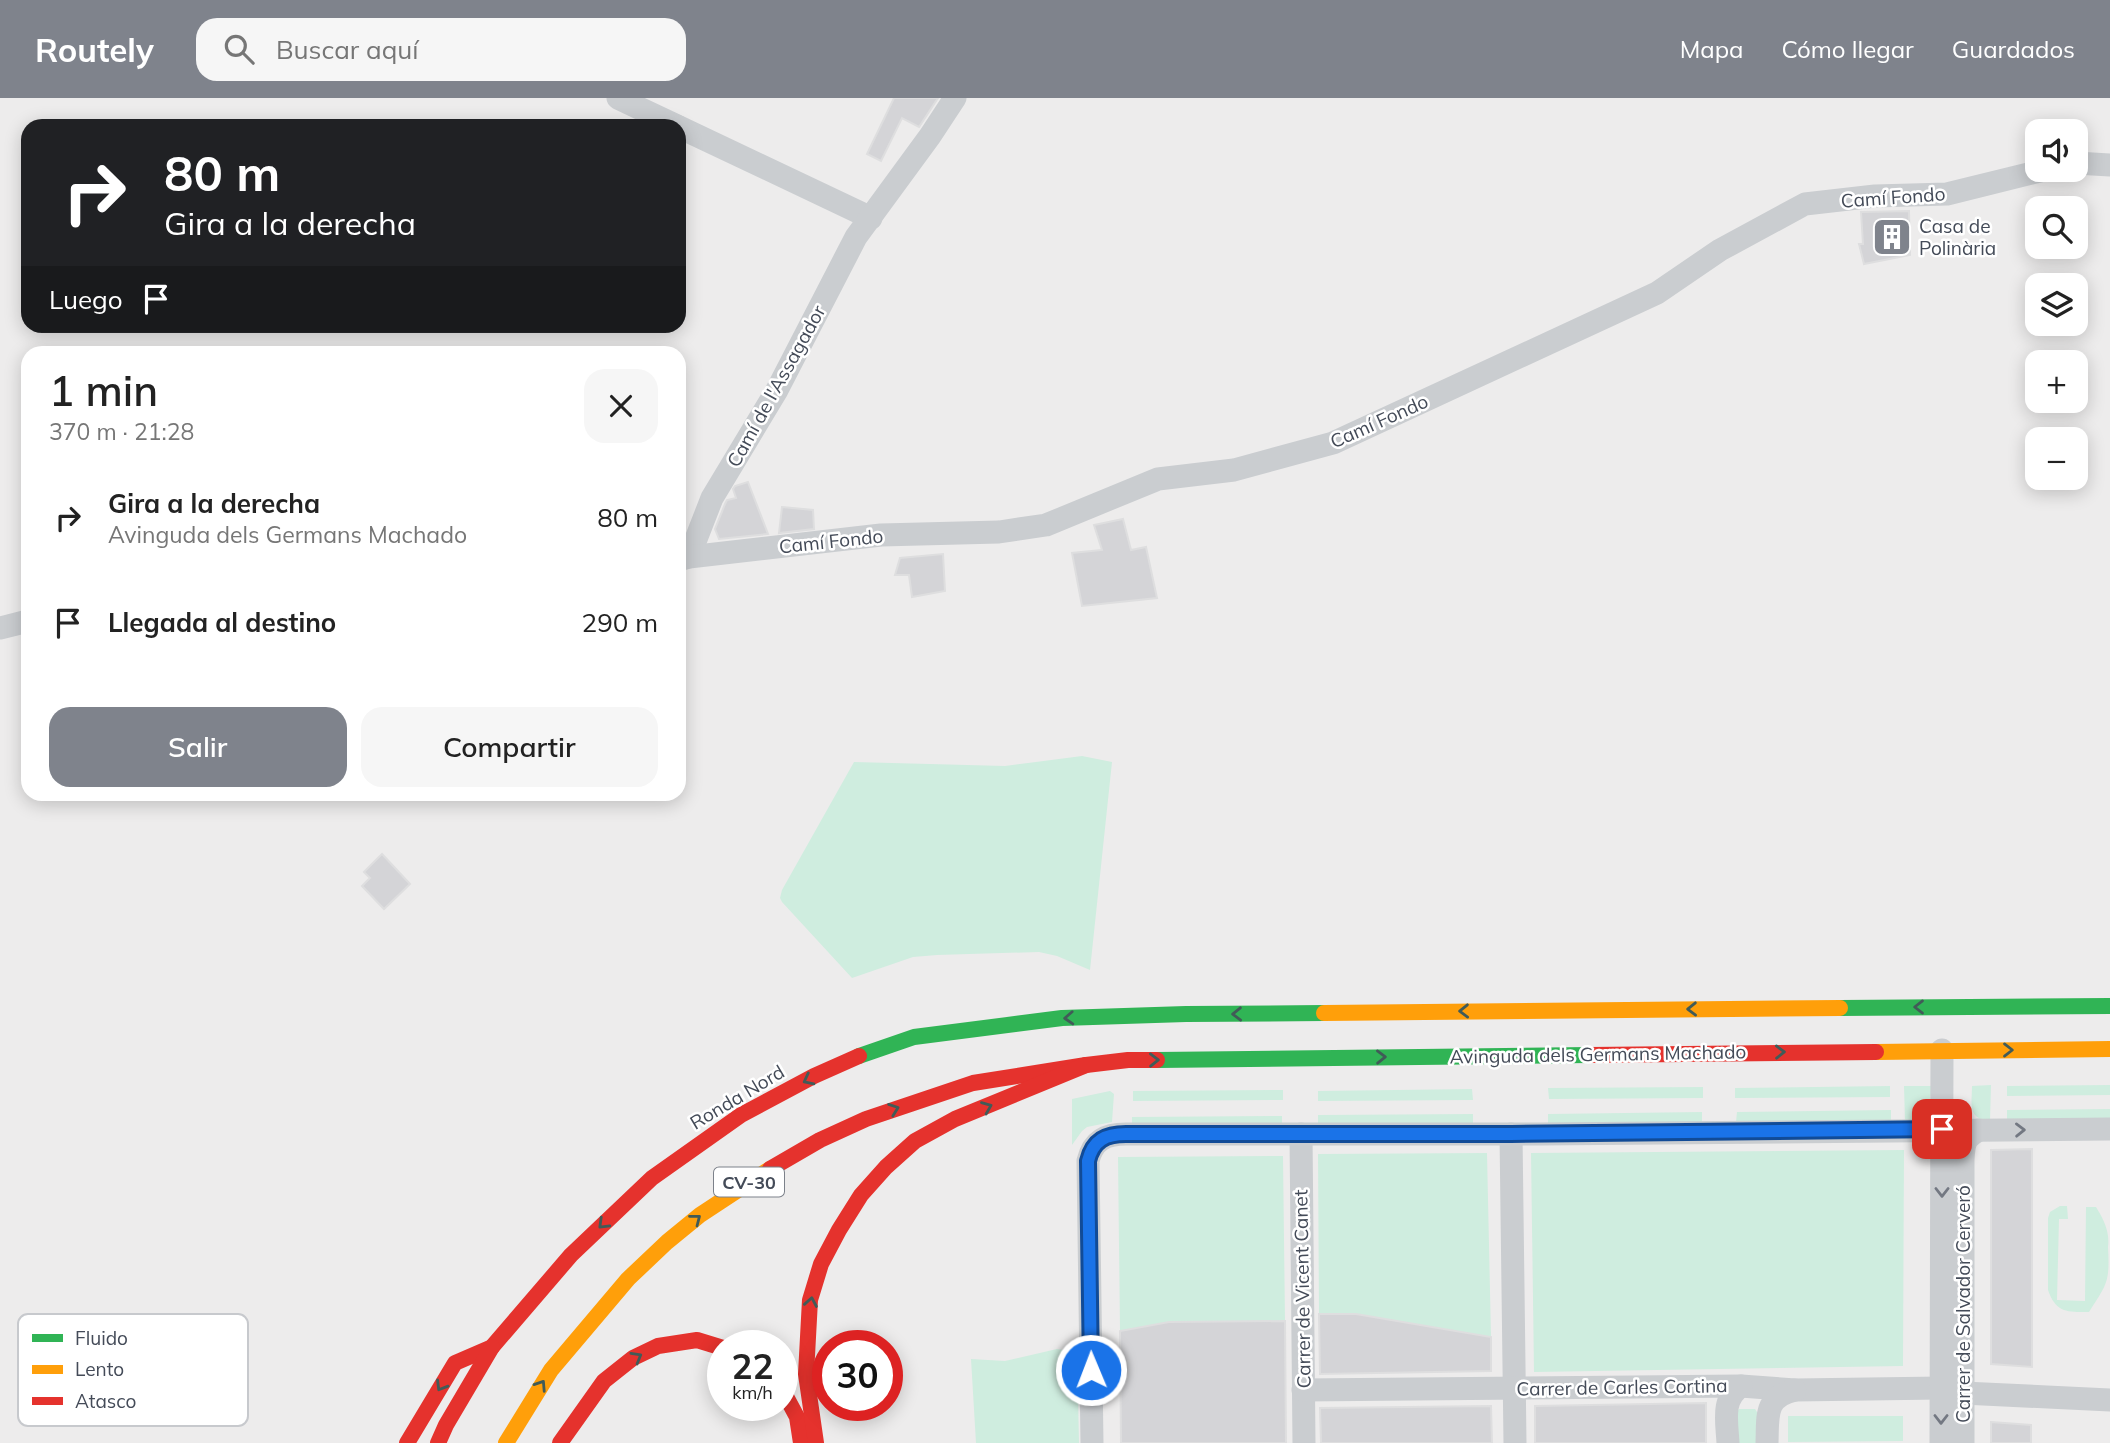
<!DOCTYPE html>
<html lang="es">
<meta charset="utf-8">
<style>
body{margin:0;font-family:Mulish,sans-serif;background:#f6f6f6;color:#222;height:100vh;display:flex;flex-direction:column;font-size:26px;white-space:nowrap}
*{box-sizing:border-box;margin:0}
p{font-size:23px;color:#767676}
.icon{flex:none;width:38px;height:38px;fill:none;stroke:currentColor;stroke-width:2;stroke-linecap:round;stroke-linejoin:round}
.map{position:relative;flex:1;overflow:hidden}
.sheet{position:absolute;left:21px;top:248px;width:665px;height:455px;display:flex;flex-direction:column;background:#fff;border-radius:21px;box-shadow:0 4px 18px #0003}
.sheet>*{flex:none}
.hud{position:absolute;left:21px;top:21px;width:665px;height:214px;border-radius:21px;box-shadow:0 4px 18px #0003;background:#202124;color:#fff;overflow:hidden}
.fabs{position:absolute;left:2025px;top:21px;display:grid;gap:14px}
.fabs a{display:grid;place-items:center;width:63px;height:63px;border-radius:14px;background:#fff;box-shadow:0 4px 18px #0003;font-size:35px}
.speed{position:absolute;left:707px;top:1232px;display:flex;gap:14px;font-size:35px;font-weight:700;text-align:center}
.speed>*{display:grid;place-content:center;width:91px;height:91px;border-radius:50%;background:#fff;box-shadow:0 4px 18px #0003;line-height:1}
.speed small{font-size:18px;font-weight:400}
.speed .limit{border:10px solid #d22;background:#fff;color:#111}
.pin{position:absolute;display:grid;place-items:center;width:60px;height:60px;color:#fff;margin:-30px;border-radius:14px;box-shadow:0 4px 10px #0006}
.me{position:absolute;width:77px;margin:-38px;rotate:359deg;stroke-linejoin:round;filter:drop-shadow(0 0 5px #0008)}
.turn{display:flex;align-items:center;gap:24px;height:147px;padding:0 28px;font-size:32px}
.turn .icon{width:91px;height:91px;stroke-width:2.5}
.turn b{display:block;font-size:49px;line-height:60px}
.then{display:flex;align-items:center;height:66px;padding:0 28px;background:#0003;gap:14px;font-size:26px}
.round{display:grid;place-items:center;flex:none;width:74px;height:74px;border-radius:21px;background:#f6f6f6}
.head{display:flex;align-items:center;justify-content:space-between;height:119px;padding:0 28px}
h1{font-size:42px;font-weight:600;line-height:52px}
.button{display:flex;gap:14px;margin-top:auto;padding:14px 28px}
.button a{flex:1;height:80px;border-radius:21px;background:#7f838c;color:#fff;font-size:28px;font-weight:600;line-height:80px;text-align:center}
.button a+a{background:#f6f6f6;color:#222}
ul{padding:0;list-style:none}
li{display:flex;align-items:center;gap:21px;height:105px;padding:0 28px}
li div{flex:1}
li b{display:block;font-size:26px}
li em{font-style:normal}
header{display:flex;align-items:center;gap:42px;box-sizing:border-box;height:98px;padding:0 35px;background:#7f838c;color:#fff}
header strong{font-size:33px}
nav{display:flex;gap:38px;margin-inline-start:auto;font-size:24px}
.search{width:490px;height:63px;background:#f6f6f6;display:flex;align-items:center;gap:18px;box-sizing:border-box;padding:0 24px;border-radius:21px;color:#767676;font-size:26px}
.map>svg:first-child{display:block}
.green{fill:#cfeddf}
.building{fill:#d4d4d7;stroke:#dededf;stroke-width:2}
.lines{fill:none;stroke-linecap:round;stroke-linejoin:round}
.street{stroke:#cacdd0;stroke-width:23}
.fast{stroke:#30b455;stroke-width:16}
.slow{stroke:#ff9f0a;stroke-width:16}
.jam{stroke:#e5322d;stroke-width:16}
.oneway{stroke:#415b58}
.oneway2{stroke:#737882}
.route-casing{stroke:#114b97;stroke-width:18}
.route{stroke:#1a73e8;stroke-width:12}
.labels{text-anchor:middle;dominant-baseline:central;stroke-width:5;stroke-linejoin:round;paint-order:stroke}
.shield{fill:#fff;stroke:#7c818a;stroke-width:2}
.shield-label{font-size:18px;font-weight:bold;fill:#444b58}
.street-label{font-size:19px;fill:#444b58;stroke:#fff}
.poi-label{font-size:19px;fill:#444b58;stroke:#fff;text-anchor:start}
.key{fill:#fff;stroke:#c7c9cd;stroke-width:2}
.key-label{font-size:19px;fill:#444b58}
</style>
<header>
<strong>Routely</strong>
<div class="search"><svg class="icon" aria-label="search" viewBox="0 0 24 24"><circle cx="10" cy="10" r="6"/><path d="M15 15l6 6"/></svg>Buscar aquí</div>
<nav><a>Mapa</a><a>Cómo llegar</a><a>Guardados</a></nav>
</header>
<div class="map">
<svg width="2110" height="1345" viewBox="0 0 2110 1345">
<rect width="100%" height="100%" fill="#edecec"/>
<!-- green -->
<g class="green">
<path d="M1082 658 1112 664 1090 872 1057 858 1039 854 937 857 913 859 852 880 782 804 780 800 782 792 854 664 1005 668Z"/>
<path d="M1991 987 1990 1023C1967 1021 1972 1006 1972 988Z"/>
<path d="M2110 987V997L2007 998V988Z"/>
<path d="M1890 988V999L1735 1000V990Z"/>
<path d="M1904 988H1932L1928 1014 1918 1023H1905Z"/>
<path d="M1703 989V1000L1549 1001 1548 990Z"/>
<path d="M1472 991 1473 1002 1318 1003V993Z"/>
<path d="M1283 992V1002L1133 1003V993Z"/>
<path d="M1110 993 1114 996 1112 1024 1087 1029 1082 1033 1072 1047V1001Z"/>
<path d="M2110 1011V1022L2007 1023V1012Z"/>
<path d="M1891 1012V1023L1736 1024 1737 1014Z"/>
<path d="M1702 1014V1025L1548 1026V1016Z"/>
<path d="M1473 1016V1026L1318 1028V1017Z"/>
<path d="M1282 1018V1029L1132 1030V1019Z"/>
<path d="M1904 1052 1903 1268 1534 1274 1531 1055Z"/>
<path d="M1487 1055 1491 1239 1356 1216H1319L1318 1056Z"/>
<path d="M1283 1058 1285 1223 1169 1224 1120 1233 1118 1059Z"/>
<path d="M2060 1108H2067L2068 1121H2059L2057 1202 2085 1203 2086 1109H2096C2104 1122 2110 1134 2108 1149 2110 1184 2107 1186 2089 1214 2067 1214 2056 1215 2048 1192V1120L2050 1114Z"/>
<path d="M1057 1251 1077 1254 1079 1345H976L971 1261 1005 1263Z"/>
<path d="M1739 1311H1755L1757 1314 1758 1345H1738L1737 1314Z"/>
<path d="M1788 1318H1903V1343L1788 1344Z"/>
</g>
<!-- building -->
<g class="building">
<path d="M894 0H938L919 29 902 20 881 63 867 56Z"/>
<path d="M1909 113 1910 157 1864 166 1859 146H1863L1861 114Z"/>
<path d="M748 384 768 436 719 441 715 431 725 406 727 402 736 400 733 391 735 388Z"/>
<path d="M782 409 813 412 814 431 779 435Z"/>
<path d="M1123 421 1131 452 1146 449 1157 500 1082 508 1072 455 1102 452 1094 427Z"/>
<path d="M943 456 945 493 912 499 909 477H895L900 460Z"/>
<path d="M382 756 410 786 384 811 362 788 370 780 364 774Z"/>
<path d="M2032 1051V1269L1991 1266V1052Z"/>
<path d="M1319 1216H1356L1491 1239V1273L1320 1276Z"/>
<path d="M1285 1223 1286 1345H1121L1120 1233 1169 1224Z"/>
<path d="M1706 1305V1345H1535V1308Z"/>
<path d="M1491 1308 1492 1345H1321L1320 1310Z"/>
<path d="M1991 1324 2031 1327V1345H1991Z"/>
</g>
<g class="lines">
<!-- street -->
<g class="street">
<path d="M618 0 677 28"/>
<path d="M679 29 871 120"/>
<path d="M2076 65 2110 67"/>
<path d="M689 459 712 400 777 292 856 139 930 38 955 0"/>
<path d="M679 462 689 459 881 437 999 434 1046 427 1158 381 1234 372 1333 345 1657 195 1720 152 1805 106 1875 98 1947 96 2044 72"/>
<path d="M0 530 28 523"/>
<path d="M1301 1036 1304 1345"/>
<path d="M1511 1036 1515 1345"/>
<path d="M1303 1292 1741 1288 1795 1292 1941 1290"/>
<path d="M1963 1295 2110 1302"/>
<path d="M1092 1345 1088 1063C1093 1042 1106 1036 1126 1036H1540L2110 1031"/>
<path d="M1728 1345C1727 1324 1721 1301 1741 1288"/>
<path d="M1767 1345C1768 1318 1764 1299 1795 1292"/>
<path d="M1941 1345 1942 952"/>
<path d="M1963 1345V1062C1964 1046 1964 1040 1979 1032"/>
</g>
<!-- fast -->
<g class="fast">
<path d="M1840 910 2110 908"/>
<path d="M859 958 914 939 1062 920 1186 916 1324 915"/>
<path d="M1157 962 1590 957"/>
</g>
<!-- slow -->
<g class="slow">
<path d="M1324 915 1840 910"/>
<path d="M1876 954 2110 951"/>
<path d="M506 1345 551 1272 628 1181 667 1144 700 1117 770 1071"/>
</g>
<!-- jam -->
<g class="jam">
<path d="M1590 957 1876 954"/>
<path d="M770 1071 820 1042 866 1021 973 985 1086 967"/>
<path d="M782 1291 797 1319 801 1345"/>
<path d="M407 1345 455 1265 492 1249 571 1157 652 1080 741 1017 814 978 859 958"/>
<path d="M438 1345 446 1327 492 1249"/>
<path d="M560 1345 604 1283 633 1260 658 1248 697 1242 723 1250"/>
<path d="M816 1345 806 1276 810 1202 821 1166 839 1132 861 1097 886 1069 915 1043 955 1021 1086 967 1128 962H1157"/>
</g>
</g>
<!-- one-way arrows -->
<defs><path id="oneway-chevron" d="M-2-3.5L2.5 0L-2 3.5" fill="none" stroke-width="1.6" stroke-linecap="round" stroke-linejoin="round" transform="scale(1.75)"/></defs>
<g class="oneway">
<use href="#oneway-chevron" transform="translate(1919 909) rotate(180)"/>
<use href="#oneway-chevron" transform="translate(1692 911) rotate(179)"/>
<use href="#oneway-chevron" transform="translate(1464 913) rotate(179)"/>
<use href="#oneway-chevron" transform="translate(1237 916) rotate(179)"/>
<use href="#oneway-chevron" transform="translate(1069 920) rotate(177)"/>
<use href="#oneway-chevron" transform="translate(2008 952)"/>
<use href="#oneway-chevron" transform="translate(1780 954) rotate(-1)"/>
<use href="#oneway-chevron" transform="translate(1381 959) rotate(-1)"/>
<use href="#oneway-chevron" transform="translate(1154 962) rotate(-1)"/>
<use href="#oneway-chevron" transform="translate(808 982) rotate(153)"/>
<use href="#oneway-chevron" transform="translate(987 1009) rotate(-22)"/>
<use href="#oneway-chevron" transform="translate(894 1011) rotate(-20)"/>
<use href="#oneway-chevron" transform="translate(696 1121) rotate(-38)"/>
<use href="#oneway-chevron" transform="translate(603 1126) rotate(136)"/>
<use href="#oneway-chevron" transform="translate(811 1204) rotate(-80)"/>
<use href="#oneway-chevron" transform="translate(637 1259) rotate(-30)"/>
<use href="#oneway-chevron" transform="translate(541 1287) rotate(-57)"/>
<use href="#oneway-chevron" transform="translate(441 1288) rotate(121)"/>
</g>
<g class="oneway2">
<use href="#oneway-chevron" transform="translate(2020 1032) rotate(-1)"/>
<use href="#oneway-chevron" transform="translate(1942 1094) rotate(90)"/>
<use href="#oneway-chevron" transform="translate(1941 1321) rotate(90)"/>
</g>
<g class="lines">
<!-- route casing -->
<g class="route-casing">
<path id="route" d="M1091 1272 1088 1063C1093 1042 1106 1036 1126 1036H1511L1942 1031"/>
</g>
<!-- route -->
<use href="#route" class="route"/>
</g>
<!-- icons -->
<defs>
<g id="building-square" transform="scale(2.0125)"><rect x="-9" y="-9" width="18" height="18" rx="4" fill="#7f838c" stroke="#fff"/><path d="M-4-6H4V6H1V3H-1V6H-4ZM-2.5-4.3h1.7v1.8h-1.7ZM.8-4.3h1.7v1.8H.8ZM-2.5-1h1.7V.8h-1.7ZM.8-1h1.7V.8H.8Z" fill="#fff"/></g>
</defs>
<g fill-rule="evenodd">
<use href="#building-square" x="1892" y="139"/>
</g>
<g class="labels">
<!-- shield labels -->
<rect class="shield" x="714" y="1069.5" width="70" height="29" rx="5"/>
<g class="shield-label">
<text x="749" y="1084">CV-30</text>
</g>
<!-- street labels -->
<g class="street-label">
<text transform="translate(1893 99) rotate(-4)">Camí Fondo</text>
<text transform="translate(776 288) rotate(-61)">Camí de l'Assagador</text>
<text transform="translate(1379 323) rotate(-24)">Camí Fondo</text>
<text transform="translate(831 443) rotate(-6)">Camí Fondo</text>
<text transform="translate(1598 956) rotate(-1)">Avinguda dels Germans Machado</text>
<text transform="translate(737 999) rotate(-31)">Ronda Nord</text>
<text transform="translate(1302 1191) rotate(-91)">Carrer de Vicent Canet</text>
<text transform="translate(1963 1206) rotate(-90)">Carrer de Salvador Cerveró</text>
<text transform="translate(1622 1289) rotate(-1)">Carrer de Carles Cortina</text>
</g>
<!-- poi labels -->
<g class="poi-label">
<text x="1919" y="128">Casa de<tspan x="1919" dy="22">Polinària</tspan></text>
</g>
</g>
<!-- legend -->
<rect x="18" y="1216" width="230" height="112" rx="10" class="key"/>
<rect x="32" y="1236" width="31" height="8" fill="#30b455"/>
<rect x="32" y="1267" width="31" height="9" fill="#ff9f0a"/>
<rect x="32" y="1299" width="31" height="8" fill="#e5322d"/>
<g class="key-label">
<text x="75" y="1247">Fluido</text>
<text x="75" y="1278">Lento</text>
<text x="75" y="1310">Atasco</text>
</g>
</svg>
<div class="fabs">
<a><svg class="icon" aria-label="sound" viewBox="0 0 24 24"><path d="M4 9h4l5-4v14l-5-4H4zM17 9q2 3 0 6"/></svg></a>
<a><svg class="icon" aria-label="search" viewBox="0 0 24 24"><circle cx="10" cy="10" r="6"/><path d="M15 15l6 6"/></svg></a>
<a><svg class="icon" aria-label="layers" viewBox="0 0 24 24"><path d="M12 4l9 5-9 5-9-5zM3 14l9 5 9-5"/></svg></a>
<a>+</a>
<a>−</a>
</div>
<div class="speed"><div>22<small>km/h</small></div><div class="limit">30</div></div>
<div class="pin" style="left:1942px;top:1031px;background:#d93025"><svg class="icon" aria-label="arrive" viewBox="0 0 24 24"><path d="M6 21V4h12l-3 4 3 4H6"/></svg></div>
<svg class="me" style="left:1091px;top:1272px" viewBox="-20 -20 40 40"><circle r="17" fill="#1a73e8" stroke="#fff" stroke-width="3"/><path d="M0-11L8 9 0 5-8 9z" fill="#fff"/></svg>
<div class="hud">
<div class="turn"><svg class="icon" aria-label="right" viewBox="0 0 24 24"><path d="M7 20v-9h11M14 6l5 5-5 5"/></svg><div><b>80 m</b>Gira a la derecha</div></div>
<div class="then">Luego<svg class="icon" aria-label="arrive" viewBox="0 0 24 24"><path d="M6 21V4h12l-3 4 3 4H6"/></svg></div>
</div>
<section class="sheet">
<div class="head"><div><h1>1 min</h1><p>370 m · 21:28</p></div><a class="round"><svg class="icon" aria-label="close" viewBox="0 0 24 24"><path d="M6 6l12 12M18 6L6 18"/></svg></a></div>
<ul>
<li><svg class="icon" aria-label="right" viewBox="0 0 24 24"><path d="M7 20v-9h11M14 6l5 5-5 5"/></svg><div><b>Gira a la derecha</b><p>Avinguda dels Germans Machado</p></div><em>80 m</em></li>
<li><svg class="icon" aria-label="arrive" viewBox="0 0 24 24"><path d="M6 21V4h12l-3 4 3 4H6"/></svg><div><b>Llegada al destino</b></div><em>290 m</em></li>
</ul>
<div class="button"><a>Salir</a><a>Compartir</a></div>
</section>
</div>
